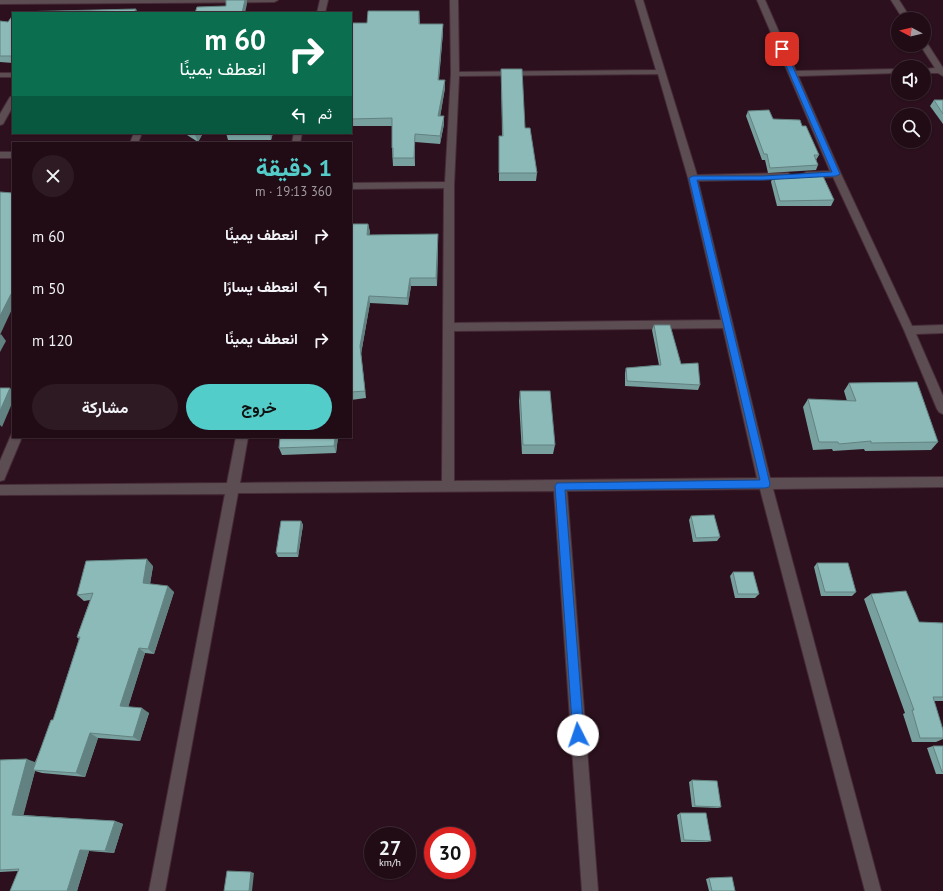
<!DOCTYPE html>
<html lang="ar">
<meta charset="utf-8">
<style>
body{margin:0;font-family:"PT Sans",Vazirmatn,sans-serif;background:#2d1a23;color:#f1f3f6;direction:rtl;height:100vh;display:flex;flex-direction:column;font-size:15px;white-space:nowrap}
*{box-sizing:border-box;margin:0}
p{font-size:13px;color:#a29ba1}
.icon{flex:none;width:22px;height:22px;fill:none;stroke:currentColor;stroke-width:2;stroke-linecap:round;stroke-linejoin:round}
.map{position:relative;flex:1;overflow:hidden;direction:ltr}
.side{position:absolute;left:12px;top:142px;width:340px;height:296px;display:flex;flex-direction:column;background:#210c16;border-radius:0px;box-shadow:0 1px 3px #0004,0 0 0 1px #3e2c35;direction:rtl}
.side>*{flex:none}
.top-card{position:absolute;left:12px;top:12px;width:340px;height:122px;border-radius:0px;box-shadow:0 1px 3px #0004,0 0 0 1px #3e2c35;direction:rtl;background:#0b6e4f;color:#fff;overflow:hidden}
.needle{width:26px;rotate:277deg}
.buttons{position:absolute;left:891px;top:12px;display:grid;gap:8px}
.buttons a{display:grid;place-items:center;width:40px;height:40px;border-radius:50%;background:#210c16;box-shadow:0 1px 3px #0004,0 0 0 1px #3e2c35;font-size:20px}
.speed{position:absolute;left:364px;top:827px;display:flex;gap:8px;font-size:20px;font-weight:700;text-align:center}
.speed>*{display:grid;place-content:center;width:52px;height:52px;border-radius:50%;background:#210c16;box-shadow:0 1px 3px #0004,0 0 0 1px #3e2c35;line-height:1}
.speed small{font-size:10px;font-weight:400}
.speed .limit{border:6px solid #d22;background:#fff;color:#111}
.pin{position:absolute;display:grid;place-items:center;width:34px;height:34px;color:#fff;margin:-17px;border-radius:8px;box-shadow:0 2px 6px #0006}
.me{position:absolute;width:44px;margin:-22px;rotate:356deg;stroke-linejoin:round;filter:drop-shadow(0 0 3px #0008)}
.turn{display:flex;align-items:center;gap:14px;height:84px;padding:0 20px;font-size:18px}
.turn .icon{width:52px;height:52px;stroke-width:2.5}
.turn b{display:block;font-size:28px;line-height:34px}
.then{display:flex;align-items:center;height:38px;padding:0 20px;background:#0003;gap:8px;font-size:15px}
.round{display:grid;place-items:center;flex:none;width:42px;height:42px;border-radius:21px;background:#2d1a23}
.headline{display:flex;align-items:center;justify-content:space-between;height:68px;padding:0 20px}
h1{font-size:24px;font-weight:700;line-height:30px;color:#53cdca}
.action{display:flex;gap:8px;margin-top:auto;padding:8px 20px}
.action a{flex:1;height:46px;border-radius:24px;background:#53cdca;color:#111;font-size:16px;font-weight:700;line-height:46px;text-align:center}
.action a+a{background:#2d1a23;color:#f1f3f6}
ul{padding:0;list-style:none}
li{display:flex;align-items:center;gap:12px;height:52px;padding:0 20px}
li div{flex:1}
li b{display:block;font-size:15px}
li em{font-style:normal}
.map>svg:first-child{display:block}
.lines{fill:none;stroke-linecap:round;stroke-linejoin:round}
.minor-casing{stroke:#472c38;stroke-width:2}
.minor{fill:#5c4d53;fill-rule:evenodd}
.wall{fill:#78a09e}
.shaded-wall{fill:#628281}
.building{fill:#8cbab8;stroke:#628281}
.route{fill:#1a73e8;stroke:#114b97}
</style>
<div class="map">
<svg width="943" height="891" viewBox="0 0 943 891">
<rect width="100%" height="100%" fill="#2c101d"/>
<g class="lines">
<!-- minor casing -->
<g class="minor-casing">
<g id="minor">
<path d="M0 0H278L274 2 0 4Z"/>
<path d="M320 0H328L325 13H317Z"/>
<path d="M450 0H458L459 72 656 70 635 0H643L697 175 788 173 793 176 788 179 698 181 770 478 943 477V487L773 489 881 891H865L760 489 567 491 598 891H582L554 491 238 493 165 891H149L225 494 0 495V485L227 483 236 437H248L240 483 442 481 444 188 351 189V183L445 182 451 74ZM658 74 688 178 721 320 454 323V185L459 76ZM723 328 757 478 454 481V331Z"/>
<path d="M757 0H765L796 71 898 69V73L798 76 841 174 912 326 943 325V333L916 334 943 396V414L939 412 937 409 904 330 833 177 806 178 801 175 806 172 830 171Z"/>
<path d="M891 0H899L911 19H903Z"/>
<path d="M924 43H927L943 68V76L938 73H924V69L935 68 920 45H924Z"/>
<rect x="0" y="73" width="13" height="4"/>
<path d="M13 96V106L3 124 0 125V114L10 97Z"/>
<path d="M134 133H142L138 143H130Z"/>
<path d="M294 133H302L300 143H292Z"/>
<rect x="0" y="152" width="13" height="6"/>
<path d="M12 433H13V437H22L4 480 0 481V461Z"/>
</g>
</g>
<!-- minor -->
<use href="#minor" class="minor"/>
</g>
<!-- wall -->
<g class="wall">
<path d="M419 11 420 24H443V32L439 80 445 88 440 116H444V124L440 144 415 142V166H393L392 148V126H351V23H367Z"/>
<path d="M13 15V63L0 62V21L8 22Z"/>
<path d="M501 69 525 128 537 173 536 181H499V136H502Z"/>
<path d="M934 100H943V124L930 106Z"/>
<path d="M748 111 773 119 802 126 819 155 816 160 818 165 816 170 768 173 765 160H762L746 116Z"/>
<path d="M186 133H203L198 142 187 135Z"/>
<path d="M226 133H273L271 140H228Z"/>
<path d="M773 176 834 200 831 206H777L771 182Z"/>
<path d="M351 224H368L370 232 369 235 438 242 437 286H411L408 305 370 303 361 354 366 398 351 400Z"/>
<path d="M654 325 681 364 700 385 698 390 625 386V373L626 368 659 365 652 330Z"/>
<path d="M849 383 938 442 931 450 865 451 864 449 833 451 832 449 813 450 803 407 808 399 847 401 844 391Z"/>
<path d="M520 391 555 445 553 454H522L519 401Z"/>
<path d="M338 437 336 453 282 455 279 448Z"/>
<path d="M691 516 720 537 717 541 693 542 689 520Z"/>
<path d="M301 521 303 525 298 557H278L276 553Z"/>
<path d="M817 563 856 592 852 596H821L814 567Z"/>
<path d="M153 566 150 584 174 592 154 654 145 653 128 707 149 713 140 741 98 738 85 777 42 773 35 771 23 815 115 821 123 824 114 853 89 851 77 891H10L18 871 0 872V760L35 762 53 720 79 639 77 637 90 600 84 601 77 595Z"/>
<path d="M733 572 759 594 755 598H735L730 576Z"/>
<path d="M871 594 919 622 943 623V701H934L943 730V739L936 742H912L903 714 905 713 864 599Z"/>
<path d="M933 746H943V774H936L927 748Z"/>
<path d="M692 780 721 807 718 808 692 807 689 782Z"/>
<path d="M680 813 711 841 707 842H681L677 815Z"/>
<path d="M709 878 735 891H709L706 879Z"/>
</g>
<!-- shaded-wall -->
<g class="shaded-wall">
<path d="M245 0H247V4L245 13H242Z"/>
<path d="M136 9 138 13H134Z"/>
<path d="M443 24V32L438 88V80Z"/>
<path d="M445 80V88L439 124 438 116Z"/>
<path d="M444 116V124L440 144V136Z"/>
<path d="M196 133H203L198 142 195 135Z"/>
<path d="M270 133H273L271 140Z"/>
<path d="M415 134V166L414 158Z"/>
<path d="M368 224 370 232 368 243 367 235Z"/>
<path d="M438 234V242L437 286 436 278Z"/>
<path d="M410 278 411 286 408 305 407 298Z"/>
<path d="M11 294 13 297V307L0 335V316Z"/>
<path d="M369 296 370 303 361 354 366 398 365 391 360 346Z"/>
<path d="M1 334 6 341 0 352V335Z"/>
<path d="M10 388 13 392V401L2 427 0 425V411Z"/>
<path d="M335 437H338L336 453 334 446Z"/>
<path d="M301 521 303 525 298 557 297 553Z"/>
<path d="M147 559 153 566 149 590 143 583Z"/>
<path d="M168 586 174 592 154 654 148 649Z"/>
<path d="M139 648 145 653 127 711 120 706Z"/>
<path d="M142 708 149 713 140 741 133 737Z"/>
<path d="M90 733 98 738 85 777 76 773Z"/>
<path d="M27 759 37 763 33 770 35 771 23 817 12 815Z"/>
<path d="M115 821 123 824 114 853 105 851Z"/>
<path d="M80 850 89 851 77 891H67Z"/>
<path d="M251 872 254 873 252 891H249Z"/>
</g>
<!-- building -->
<g class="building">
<path d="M226 0H245L242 13H195L197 7 226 6Z"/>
<path d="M136 9 134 13H14L15 12Z"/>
<path d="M368 11H419V24H443L438 80H445L438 116H444L440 136 415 134 414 158H393V148H392V118L351 119V23H367Z"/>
<path d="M13 15V56H0V21L8 22Z"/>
<path d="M501 69H522L525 128H530L537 173H499V136H503Z"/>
<path d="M934 100H943V114Z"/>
<path d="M769 110 773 119 800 120 802 126H806L819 155H814L818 165 770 168 767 154H764L748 111Z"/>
<path d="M822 174 834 200 780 201 773 176Z"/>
<path d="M0 192 13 193V294H11L0 316Z"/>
<path d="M351 224H368L367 235 438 234 436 278H410L407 298 369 296 360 346 365 391 351 392Z"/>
<path d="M654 325H670L681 364 698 363 700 385 627 381 626 368 661 365Z"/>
<path d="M917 382 938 442 871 443V441L839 444 838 442H819L808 399 856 401 849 383Z"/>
<path d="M0 388H10L0 411Z"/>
<path d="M520 391H550L555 445H523Z"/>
<path d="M280 437H335L334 446 279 448Z"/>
<path d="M714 515 720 537 696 538 691 516Z"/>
<path d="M281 521H301L297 553H276Z"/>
<path d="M147 559 143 583 168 586 148 649 139 648 120 706 142 708 133 737 90 733 76 773 33 770 51 720H53L80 637H77L93 593 77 595 86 561Z"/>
<path d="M817 563H848L856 592H825Z"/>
<path d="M733 572H753L759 594H738Z"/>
<path d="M906 591 919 622 943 623V697H933L943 730V738H920L912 710H914L871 594Z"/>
<path d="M933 746H943V772H942Z"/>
<path d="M27 759 12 815 115 821 105 851 80 850 67 891H10L19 869 0 870V760Z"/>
<path d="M692 780 717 781 721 807 695 806Z"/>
<path d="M680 813H706L711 841 684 840Z"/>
<path d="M227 871 251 872 249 891H224Z"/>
<path d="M732 877 735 891H712L709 878Z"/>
</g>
<!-- route -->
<path class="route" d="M780 48 785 49 840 174 836 176 763 180H697L770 484 769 487 765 488 565 490 584 735 582 739 578 741 574 739 573 735 555 486 557 483 760 480 689 178 693 176H763L832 172 779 49Z"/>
</svg>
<div class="buttons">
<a><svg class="needle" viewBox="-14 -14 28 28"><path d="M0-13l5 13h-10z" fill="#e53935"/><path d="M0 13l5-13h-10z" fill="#a29ba1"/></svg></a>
<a><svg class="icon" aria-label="sound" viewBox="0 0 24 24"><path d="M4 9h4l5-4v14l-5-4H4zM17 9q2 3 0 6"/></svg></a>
<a><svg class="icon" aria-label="search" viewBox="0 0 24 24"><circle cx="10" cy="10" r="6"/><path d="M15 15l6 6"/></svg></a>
</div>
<div class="speed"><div>27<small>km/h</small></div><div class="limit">30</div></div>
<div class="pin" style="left:782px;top:49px;background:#d93025"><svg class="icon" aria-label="arrive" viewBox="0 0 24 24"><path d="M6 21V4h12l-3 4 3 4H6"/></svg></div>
<svg class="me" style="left:578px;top:735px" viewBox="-20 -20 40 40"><circle r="19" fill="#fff"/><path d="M0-13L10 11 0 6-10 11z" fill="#1a73e8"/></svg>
<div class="top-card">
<div class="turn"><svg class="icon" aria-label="right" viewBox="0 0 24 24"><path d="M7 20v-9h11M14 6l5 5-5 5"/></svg><div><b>60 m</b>انعطف يمينًا</div></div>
<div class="then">ثم<svg class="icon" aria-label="left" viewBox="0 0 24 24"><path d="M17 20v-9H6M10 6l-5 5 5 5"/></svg></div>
</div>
<section class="side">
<div class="headline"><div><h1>1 دقيقة</h1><p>360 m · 19:13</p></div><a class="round"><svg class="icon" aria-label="close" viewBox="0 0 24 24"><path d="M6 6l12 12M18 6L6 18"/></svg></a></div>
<ul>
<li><svg class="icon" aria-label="right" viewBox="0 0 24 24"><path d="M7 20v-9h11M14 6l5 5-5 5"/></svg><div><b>انعطف يمينًا</b></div><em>60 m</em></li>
<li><svg class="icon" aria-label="left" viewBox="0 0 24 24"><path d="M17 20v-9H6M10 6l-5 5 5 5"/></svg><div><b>انعطف يسارًا</b></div><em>50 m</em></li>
<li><svg class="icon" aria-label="right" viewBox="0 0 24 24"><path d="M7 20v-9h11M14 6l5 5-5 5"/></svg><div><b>انعطف يمينًا</b></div><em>120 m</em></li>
</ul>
<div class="action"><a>خروج</a><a>مشاركة</a></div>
</section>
</div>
